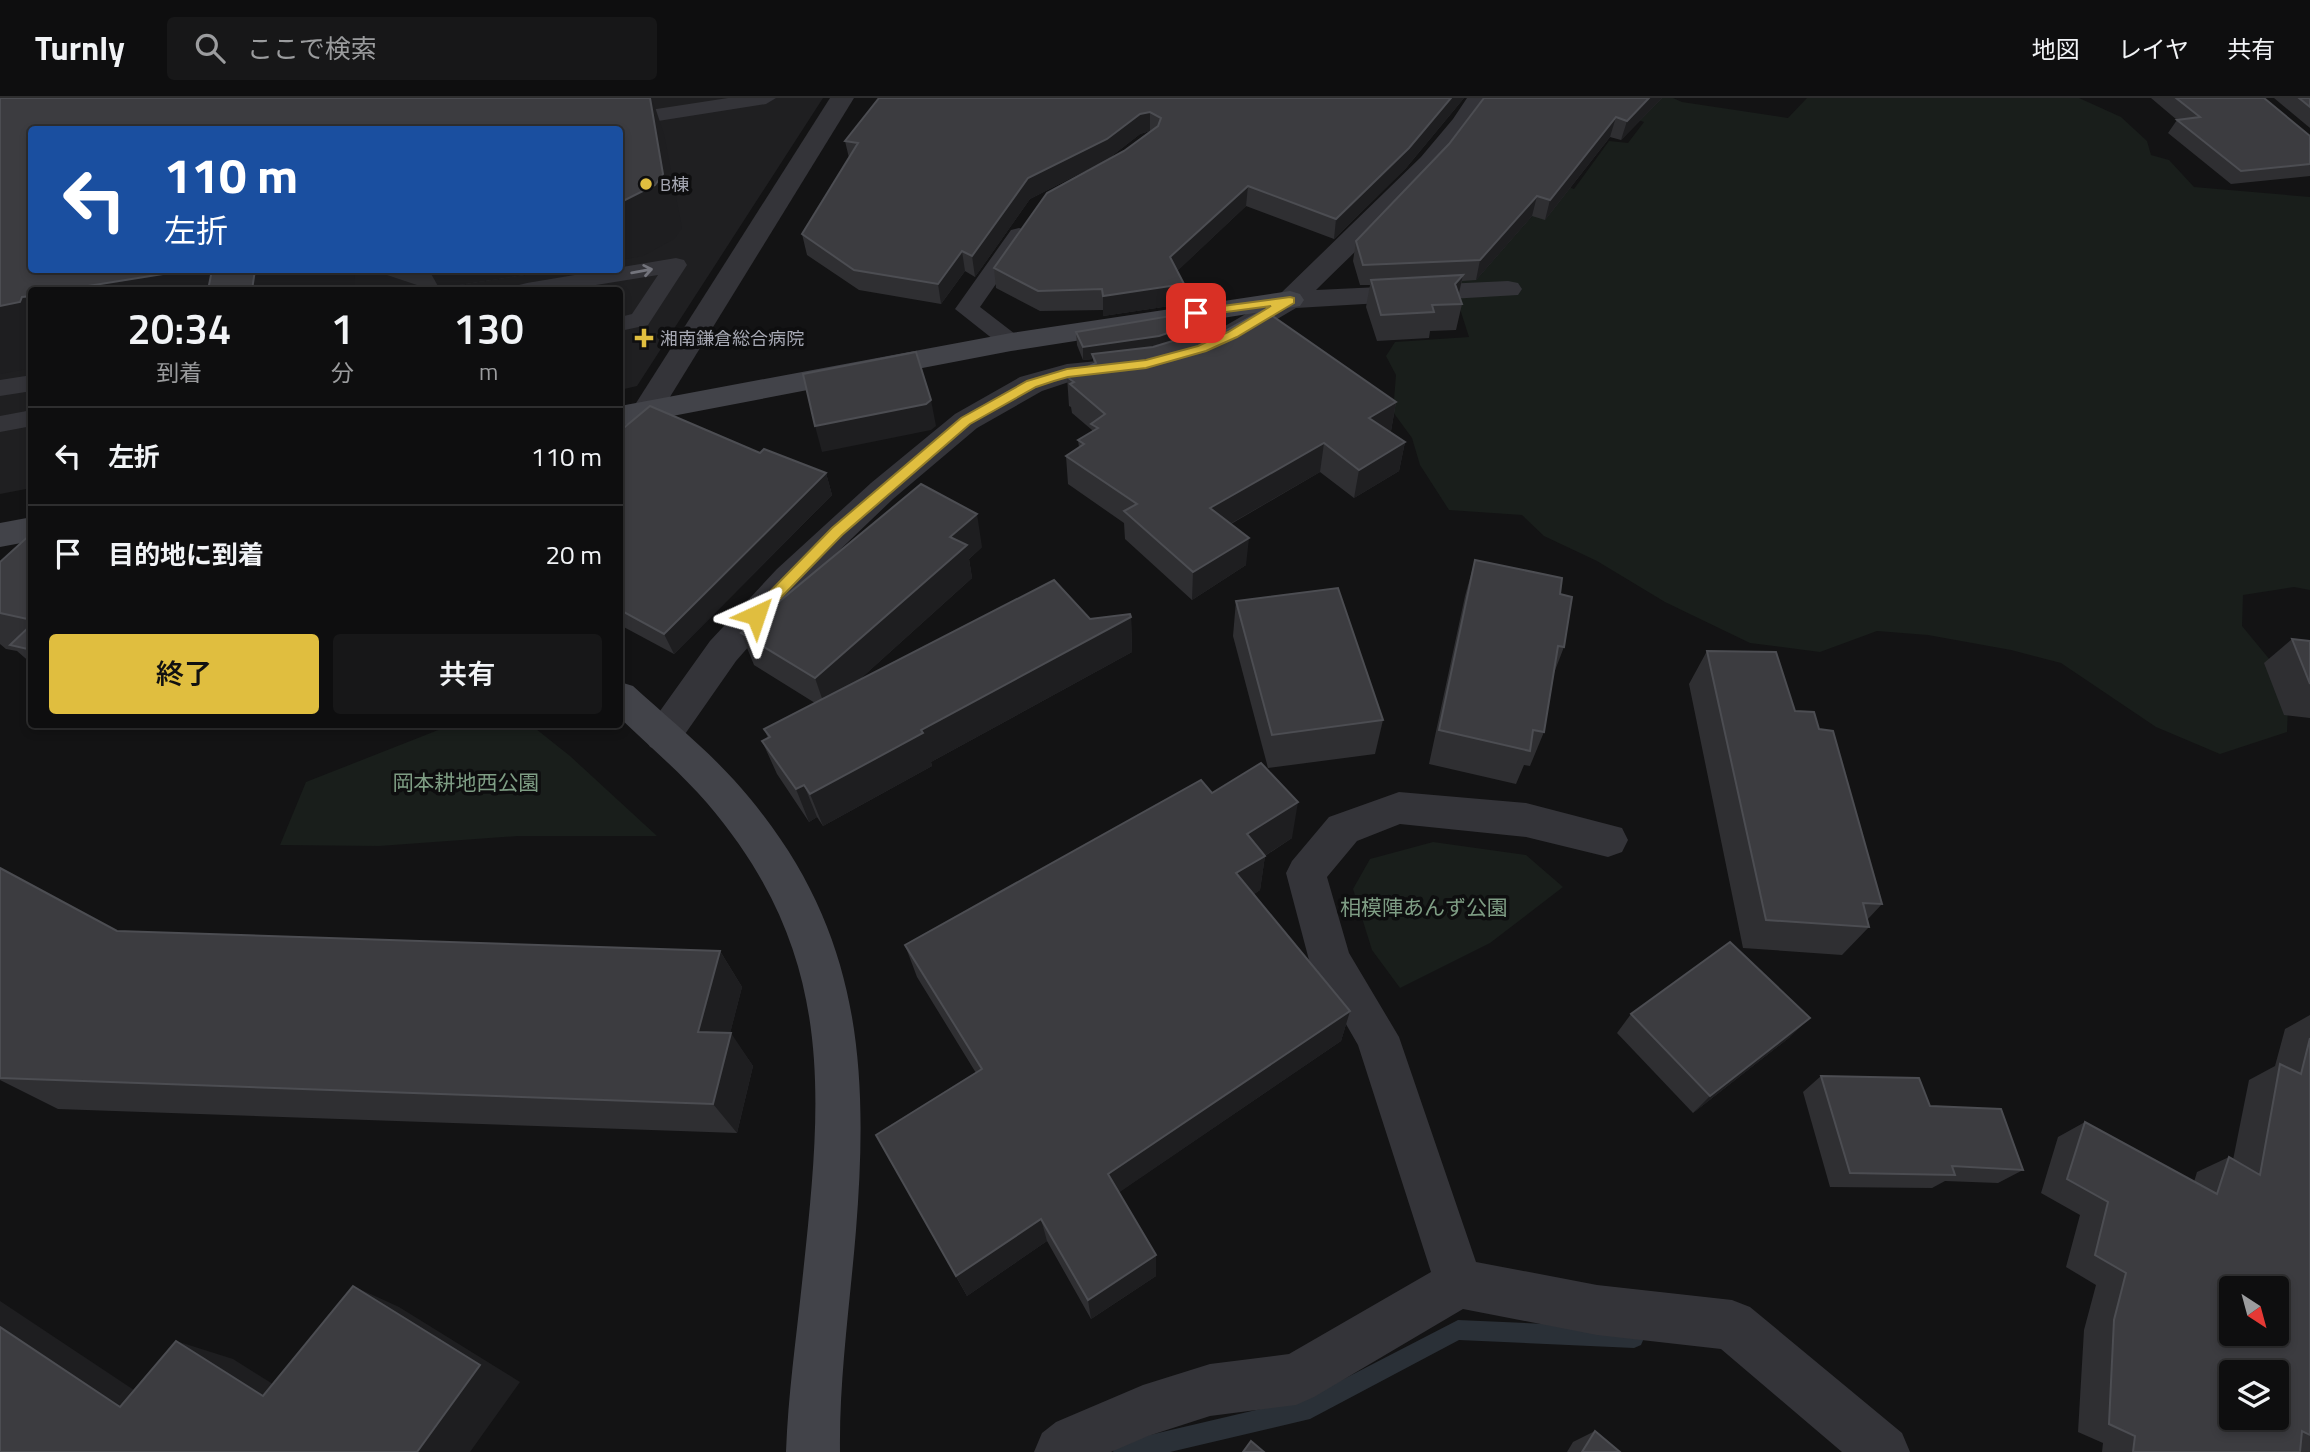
<!DOCTYPE html>
<html lang="ja">
<meta charset="utf-8">
<style>
body{margin:0;font-family:"Titillium Web","Noto Sans JP",sans-serif;background:#171718;color:#f1f3f6;height:100vh;display:flex;flex-direction:column;font-size:26px;white-space:nowrap}
*{box-sizing:border-box;margin:0}
p{font-size:23px;color:#9b9c9e}
.icon{flex:none;width:38px;height:38px;fill:none;stroke:currentColor;stroke-width:2;stroke-linecap:round;stroke-linejoin:round}
.map{position:relative;flex:1;overflow:hidden}
.panel{position:absolute;left:28px;top:189px;width:595px;height:441px;display:flex;flex-direction:column;background:#0e0e0f;border-radius:7px;box-shadow:0 4px 10px #0003,0 0 0 2px #2e2e2f}
.panel>*{flex:none}
.hud{position:absolute;left:28px;top:28px;width:595px;height:147px;border-radius:7px;box-shadow:0 4px 10px #0003,0 0 0 2px #2e2e2f;background:#1a4fa0;color:#fff;overflow:hidden}
.needle{width:46px;rotate:144deg}
.buttons{position:absolute;left:2219px;top:1178px;display:grid;gap:14px}
.buttons a{display:grid;place-items:center;width:70px;height:70px;border-radius:7px;background:#0e0e0f;box-shadow:0 4px 10px #0003,0 0 0 2px #2e2e2f;font-size:35px}
.pin{position:absolute;display:grid;place-items:center;width:60px;height:60px;color:#fff;margin:-30px;border-radius:14px;box-shadow:0 4px 10px #0006}
.me{position:absolute;width:77px;margin:-38px;rotate:42deg;stroke-linejoin:round;filter:drop-shadow(0 0 5px #0008)}
.turn{display:flex;align-items:center;gap:24px;height:147px;padding:0 21px;font-size:32px}
.turn .icon{width:91px;height:91px;stroke-width:2.5}
.turn b{display:block;font-size:49px;line-height:60px}
.eta{display:flex;justify-content:space-evenly;align-items:center;height:119px;text-align:center}
.eta b{font-size:42px;font-weight:600;line-height:49px}
.primary-button{display:flex;gap:14px;margin-top:auto;padding:14px 21px}
.primary-button a{flex:1;height:80px;border-radius:7px;background:#e0be3f;color:#111;font-size:28px;font-weight:600;line-height:80px;text-align:center}
.primary-button a+a{background:#171718;color:#f1f3f6}
ul{padding:0;list-style:none}
li{display:flex;align-items:center;gap:21px;height:98px;padding:0 21px;border-top:2px solid #2e2e2f}
li div{flex:1}
li b{display:block;font-size:26px}
li em{font-style:normal}
header{display:flex;align-items:center;gap:42px;box-sizing:border-box;height:98px;padding:0 35px;background:#0e0e0f;border-bottom:2px solid #2e2e2f}
header strong{font-size:33px}
nav{display:flex;gap:38px;margin-inline-start:auto;font-size:24px}
.search{width:490px;height:63px;background:#171718;display:flex;align-items:center;gap:18px;box-sizing:border-box;padding:0 24px;border-radius:7px;color:#9b9c9e;font-size:26px}
.map>svg:first-child{display:block}
.built{fill:#1f1f21;fill-rule:evenodd}
.green{fill:#191e1b}
.lines{fill:none;stroke-linecap:round;stroke-linejoin:round}
.stream{fill:#2a3037;fill-rule:evenodd}
.lane{fill:#343439;fill-rule:evenodd}
.street{fill:#343439;fill-rule:evenodd}
.secondary{fill:#424349;fill-rule:evenodd}
.wall{fill:#2f2f32}
.shaded-wall{fill:#1e1e20}
.building{fill:#3c3c40;stroke:#4c4d52;stroke-width:2;fill-rule:evenodd}
.oneway{stroke:#73747c}
.route{fill:#e0be3f;stroke:#927c29;stroke-width:2}
.poi-dot{fill:#e0be3f;stroke:#0e0e0f;stroke-width:2.5}
.labels{text-anchor:middle;dominant-baseline:central;stroke-width:7;stroke-linejoin:round;paint-order:stroke}
.far-poi-label{font-size:18px;fill:#a6a8b3;stroke:#0e0e0f;text-anchor:start}
.park-label{font-size:21px;fill:#7e9d84;stroke:#0e0e0f}
</style>
<header>
<strong>Turnly</strong>
<div class="search"><svg class="icon" aria-label="search" viewBox="0 0 24 24"><circle cx="10" cy="10" r="6"/><path d="M15 15l6 6"/></svg>ここで検索</div>
<nav><a>地図</a><a>レイヤ</a><a>共有</a></nav>
</header>
<div class="map">
<svg width="2310" height="1354" viewBox="0 0 2310 1354">
<rect width="100%" height="100%" fill="#131314"/>
<!-- built -->
<path class="built" d="M91 0H823L637 288 620 292V192H32L31 390 0 396V16ZM32 32H620V172H32Z"/>
<!-- green -->
<g class="green">
<path d="M1645 0H1673L1682 4 1788 20 1807 0H2079L2121 19 2147 43 2151 57 2169 62 2194 89 2310 99V492L2294 489 2243 497 2242 528 2289 585 2287 634 2220 656 2156 629 2061 565 2011 552 1928 537 1877 533 1820 554 1750 545 1665 504 1597 463 1544 438 1522 417 1449 412 1420 367 1412 340 1393 314 1396 277 1386 258 1395 244 1469 239 1460 211 1396 123 1515 70 1574 91 1609 43 1628 45 1644 24 1614 13Z"/>
<path d="M451 627H531L570 658 657 738H518L379 748 280 747 306 684Z"/>
<path d="M1433 744 1526 757 1563 789 1490 845 1400 890 1372 852 1353 791 1370 761Z"/>
</g>
<g class="lines">
<!-- stream -->
<path class="stream" d="M1458 1222 1634 1230 1641 1233 1644 1240 1641 1247 1634 1250 1459 1242 1310 1321 1170 1354H1113L1116 1346 1124 1343 1307 1300Z"/>
<!-- lane -->
<g class="lane">
<path d="M728 0H776L766 6 601 32H549L559 26Z"/>
<path d="M1019 130 1027 132 1030 137 980 209 1019 239 1023 244 1019 249 1011 251 1003 249 955 211 1011 132Z"/>
<path d="M676 160 684 162 687 167 648 227 620 233V219L632 216 658 177 565 192H516L519 187 527 185Z"/>
<path d="M32 277V293L0 298V282Z"/>
<path d="M32 312V328L0 334V318Z"/>
</g>
<!-- street -->
<g class="street">
<path d="M830 0H854L657 320 646 323 635 320 631 313Z"/>
<path d="M1467 0H1491C1445 73 1377 131 1316 192L1508 183 1518 185 1522 191 1518 197 1296 210 1233 247 1223 250 1213 247 1208 241 1213 235 1280 196 1421 59 1453 21Z"/>
<path d="M1129 260 1140 262 1144 269 1140 276 1069 284 1042 293 977 330 893 401 801 489 736 563 676 649 663 653 650 649 644 638 650 627 710 543 777 471 871 385 955 316 1020 279 1067 266Z"/>
<path d="M1399 694 1526 705 1622 730 1628 742 1622 754 1608 759 1526 739 1400 726 1357 743 1327 779 1349 855 1399 939 1476 1164 1597 1187 1732 1202 1750 1209 1902 1335 1910 1354H1842L1721 1251 1597 1237 1463 1211 1314 1299 1296 1307 1210 1318 1148 1338 1111 1354H1034L1042 1335 1056 1324 1143 1287 1210 1266 1289 1256 1431 1174 1358 947 1309 862 1286 775 1292 763 1329 719Z"/>
</g>
<!-- secondary -->
<g class="secondary">
<path d="M1290 193 1300 196 1304 202 1300 208 1011 253 620 328V308L1011 235Z"/>
<path d="M32 419V443L0 449V425Z"/>
<path d="M620 584 633 588C667 619 703 648 734 682 858 820 870 956 856 1132 850 1206 839 1280 840 1354H786C788 1297 796 1242 802 1185 822 999 838 858 707 705 680 674 649 648 620 620Z"/>
</g>
</g>
<!-- wall -->
<g class="wall">
<path d="M879 0H1464L1406 70 1334 141 1246 108 1177 173 1183 206 1103 218V212L1040 213 996 190 994 170 1124 53 1150 33 1140 36 1108 61 1030 101 975 179 965 173 941 206 859 192 807 157 802 136 849 60 845 43Z"/>
<path d="M1484 0H1662L1621 42 1610 39 1545 122 1532 118 1476 182 1462 183 1459 196 1462 206 1456 232 1430 233 1429 240 1377 243 1366 209 1370 187H1360L1353 163 1356 143 1449 46Z"/>
<path d="M2151 0H2264L2310 38V78L2231 86 2168 35 2177 22Z"/>
<path d="M2274 0H2310V30Z"/>
<path d="M372 172H557L439 190H426Z"/>
<path d="M1076 234H1200L1216 238 1396 304 1391 333 1389 334 1405 344 1399 373 1354 400 1320 374 1231 426 1246 467 1192 502 1125 441 1124 425 1068 386 1066 358 1079 349 1078 342 1092 334V332L1072 315 1071 309 1069 308 1067 279 1093 266V261L1083 262 1077 247Z"/>
<path d="M620 333 760 355 826 375 832 397 674 556 620 527Z"/>
<path d="M32 435V566L17 553 6 551 0 546V464Z"/>
<path d="M982 449 969 461 972 480 859 582 1090 521 1131 519 1132 554 931 664 932 668 823 728 817 719 809 724 777 676 762 643 768 640 764 631 815 605 754 567 741 535Z"/>
<path d="M1475 462 1560 496 1564 549 1554 575 1544 634 1530 668 1524 667 1516 686 1429 666 1465 498Z"/>
<path d="M1236 503 1383 622 1375 656 1268 670 1233 538Z"/>
<path d="M2292 541 2310 543V620L2284 617 2264 565Z"/>
<path d="M1707 553 1795 613 1819 631 1882 806 1867 822 1869 829 1842 857 1743 850 1689 586Z"/>
<path d="M1212 695 1292 740 1265 758 1260 792 1254 796 1350 913 1341 943 1119 1094 1156 1157V1178L1091 1221 1047 1143 967 1198 876 1037 976 975 917 879 905 847Z"/>
<path d="M0 770 117 833 720 853 742 889 730 935 753 968 737 1035 58 1011 0 982Z"/>
<path d="M1631 916 1790 939 1693 1015 1617 935Z"/>
<path d="M2310 917V1354H2102L2103 1345 2078 1334 2084 1232 2096 1187 2066 1169 2080 1117 2041 1095 2058 1039 2085 1024 2194 1084 2197 1074 2229 1059 2233 1062 2249 982 2275 968 2285 931Z"/>
<path d="M1821 978 1930 1008 2023 1072 1998 1085 1945 1083 1932 1090 1830 1089 1803 994Z"/>
<path d="M1595 1333 1620 1354H1567L1573 1344Z"/>
</g>
<!-- shaded-wall -->
<g class="shaded-wall">
<path d="M650 0H652L664 36 682 130 674 141 643 158 620 162V104Z"/>
<path d="M1451 0H1464L1406 70 1334 141 1336 121Z"/>
<path d="M1649 0H1662L1621 42 1627 23Z"/>
<path d="M1150 14V33L1140 36 1108 61 1030 101 975 179 972 158 1028 80 1140 16Z"/>
<path d="M1616 19 1610 39 1545 122 1550 102Z"/>
<path d="M1248 88 1246 108 1170 180V159Z"/>
<path d="M1537 98 1532 118 1476 182 1480 162Z"/>
<path d="M962 153 965 173 941 206 938 186Z"/>
<path d="M188 172H215L229 192H63Z"/>
<path d="M255 172H355L354 192H252Z"/>
<path d="M429 172H557L439 190Z"/>
<path d="M1463 177 1457 203 1455 186Z"/>
<path d="M1184 186 1183 206 1103 218V198Z"/>
<path d="M32 198V270L0 276V208L22 199Z"/>
<path d="M1200 224 1199 238 1159 251 1092 256 1093 261 1083 262V249Z"/>
<path d="M931 302 936 328 931 332 822 354 815 328Z"/>
<path d="M1396 304 1391 333 1364 348 1369 320Z"/>
<path d="M1405 344 1399 373 1354 400 1359 372Z"/>
<path d="M1324 345 1320 374 1209 438 1210 410Z"/>
<path d="M826 375 832 397 674 556 664 536Z"/>
<path d="M977 416 982 449 969 461 972 480 826 612 815 580 950 439Z"/>
<path d="M1249 440 1246 467 1192 502 1193 474Z"/>
<path d="M1131 519 1132 554 931 664 932 668 823 728 810 696 921 632Z"/>
<path d="M804 687 817 719 809 724 796 691Z"/>
<path d="M1298 704 1292 740 1255 764 1265 758 1260 792 1233 809 1236 775 1247 736Z"/>
<path d="M720 853 742 889 722 967 698 934Z"/>
<path d="M1350 913 1341 943 1111 1100 1108 1076Z"/>
<path d="M1810 920 1790 939 1693 1015 1710 998Z"/>
<path d="M731 935 753 968 737 1035 713 1006Z"/>
<path d="M1041 1121 1047 1143 967 1198 956 1178Z"/>
<path d="M1156 1157V1178L1091 1221 1088 1202Z"/>
<path d="M353 1188 399 1209 520 1284 470 1354H417Z"/>
<path d="M0 1203 182 1324 120 1309 0 1229Z"/>
<path d="M176 1243 233 1261 316 1313 263 1298Z"/>
</g>
<!-- building -->
<g class="building">
<path d="M0 0H650L663 76 655 87 623 103 620 104V32H32V172H188L63 192H32V198L22 199 20 204 0 208Z"/>
<path d="M879 0H1451L1409 50 1336 121 1248 88 1170 159 1184 186 1103 198 1102 191 1038 193 994 170 1047 95 1124 53 1158 28 1161 20 1150 14 1140 16 1107 41 1028 80 972 158 962 153 938 186 854 172 802 136 858 45 845 43Z"/>
<path d="M1484 0H1649L1627 23 1616 19 1550 102 1537 98 1480 162 1363 167 1356 143 1449 46Z"/>
<path d="M2176 0H2264L2310 38V66L2241 73 2177 22 2200 19Z"/>
<path d="M2299 0H2310V9Z"/>
<path d="M212 172H255L252 192H208Z"/>
<path d="M1463 177 1455 186 1462 206 1432 207 1434 214 1381 217 1371 182Z"/>
<path d="M1264 212 1396 304 1369 320 1405 344 1359 372 1324 345 1210 410 1249 440 1193 474 1124 413 1137 406 1066 358 1084 346 1078 342 1098 330 1091 326 1105 316 1070 286 1074 284 1067 279 1096 265 1092 256 1153 249 1212 231 1216 238Z"/>
<path d="M1194 214 1200 224 1159 238 1083 249 1076 234Z"/>
<path d="M916 254 931 302 926 306 815 328 803 276Z"/>
<path d="M650 308 760 355 764 351 826 375 664 536 620 512V333Z"/>
<path d="M921 386 977 416 950 439 967 447 815 580 741 535Z"/>
<path d="M32 435V522L0 515V464Z"/>
<path d="M1475 462 1562 480 1560 496 1572 499 1564 549 1558 548 1544 634 1533 632 1530 653 1439 632Z"/>
<path d="M1054 482 1090 521 1130 516 1131 519 921 632 923 635 810 696 804 687 796 691 762 643 770 639 764 631Z"/>
<path d="M1338 490 1383 622 1272 637 1236 503Z"/>
<path d="M32 526V552L10 547Z"/>
<path d="M2292 541 2310 543V586Z"/>
<path d="M1707 553 1776 554 1795 613 1814 614 1819 631 1833 633 1882 806 1863 805 1869 829 1766 822Z"/>
<path d="M1261 665 1298 704 1247 736 1265 758 1236 775 1350 913 1108 1076 1156 1157 1088 1202 1041 1121 956 1178 876 1037 982 971 905 847 1201 682 1212 695Z"/>
<path d="M0 770 117 833 720 853 698 934 731 935 713 1006 0 980Z"/>
<path d="M1730 844 1810 920 1710 998 1631 916Z"/>
<path d="M2310 940V1337L2302 1333 2300 1354H2133L2135 1338 2109 1326 2114 1222 2126 1175 2095 1157 2108 1104 2067 1081 2085 1024 2217 1096 2229 1059 2260 1077 2280 966 2301 976ZM2231 1190H2277V1236H2231ZM2231 1274H2277V1320H2231Z"/>
<path d="M1821 978 1919 980 1930 1008 2001 1011 2023 1072 1952 1068 1955 1077 1850 1075Z"/>
<path d="M353 1188 480 1267 417 1354H0V1229L120 1309 176 1243 263 1298Z"/>
<path d="M1595 1333 1620 1354H1582Z"/>
<path d="M1251 1343 1264 1354H1243Z"/>
</g>
<!-- one-way arrows -->
<defs><path id="oneway-shaft" d="M-6 0H5M1.5-3L5.5 0L1.5 3" fill="none" stroke-width="1.6" stroke-linecap="round" stroke-linejoin="round" transform="scale(1.75)"/></defs>
<use class="oneway" href="#oneway-shaft" transform="translate(642 173) rotate(-10)"/>
<!-- route -->
<path class="route" d="M1290 199 1294 200V205L1237 239 1206 253 1146 270 1068 279 1054 283 1036 289 970 326 842 437 761 520H751L749 517 751 513 832 430 961 320 1027 283 1067 271 1146 262 1198 248 1228 234 1271 208 1196 218 1190 215 1192 212Z"/>
<!-- markers -->
<g class="poi-dot">
<circle cx="646" cy="86" r="7"/>
<path d="M640.5 229.5h7v7h7v7h-7v7h-7v-7h-7v-7h7z"/>
</g>
<g class="labels">
<!-- far-poi labels -->
<g class="far-poi-label">
<text x="660" y="86">B棟</text>
<text x="660" y="240">湘南鎌倉総合病院</text>
</g>
<!-- park labels -->
<g class="park-label">
<text x="466" y="684">岡本耕地西公園</text>
<text x="1424" y="809">相模陣あんず公園</text>
</g>
</g>
</svg>
<div class="buttons">
<a><svg class="needle" viewBox="-14 -14 28 28"><path d="M0-13l5 13h-10z" fill="#e53935"/><path d="M0 13l5-13h-10z" fill="#9b9c9e"/></svg></a>
<a><svg class="icon" aria-label="layers" viewBox="0 0 24 24"><path d="M12 4l9 5-9 5-9-5zM3 14l9 5 9-5"/></svg></a>
</div>
<div class="pin" style="left:1196px;top:215px;background:#d93025"><svg class="icon" aria-label="arrive" viewBox="0 0 24 24"><path d="M6 21V4h12l-3 4 3 4H6"/></svg></div>
<svg class="me" style="left:756px;top:517px" viewBox="-20 -20 40 40"><path d="M0-17L14 15 0 8-14 15z" fill="#e0be3f" stroke="#fff" stroke-width="4"/></svg>
<div class="hud">
<div class="turn"><svg class="icon" aria-label="left" viewBox="0 0 24 24"><path d="M17 20v-9H6M10 6l-5 5 5 5"/></svg><div><b>110 m</b>左折</div></div>
</div>
<section class="panel">
<div class="eta">
<div><b>20:34</b><p>到着</p></div>
<div><b>1</b><p>分</p></div>
<div><b>130</b><p>m</p></div>
</div>
<ul>
<li><svg class="icon" aria-label="left" viewBox="0 0 24 24"><path d="M17 20v-9H6M10 6l-5 5 5 5"/></svg><div><b>左折</b></div><em>110 m</em></li>
<li><svg class="icon" aria-label="arrive" viewBox="0 0 24 24"><path d="M6 21V4h12l-3 4 3 4H6"/></svg><div><b>目的地に到着</b></div><em>20 m</em></li>
</ul>
<div class="primary-button"><a>終了</a><a>共有</a></div>
</section>
</div>
